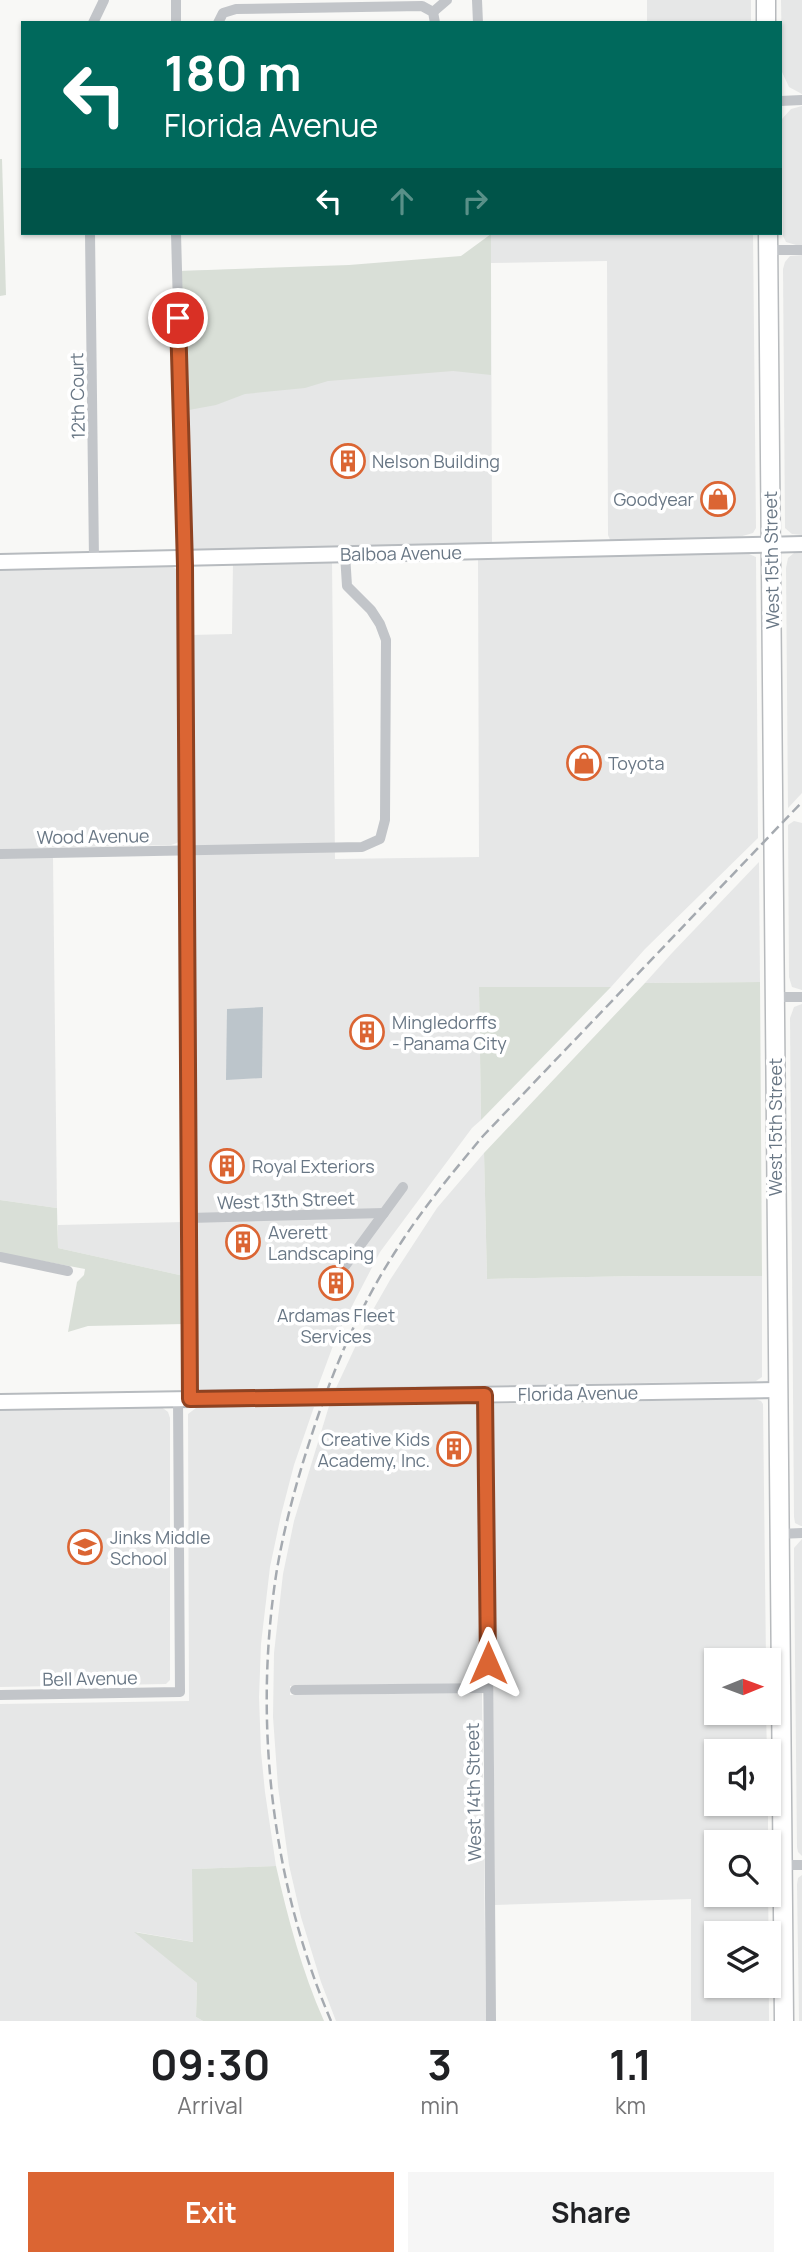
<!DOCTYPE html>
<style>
body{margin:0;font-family:Manrope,sans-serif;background:#f6f6f6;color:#202124;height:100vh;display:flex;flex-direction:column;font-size:26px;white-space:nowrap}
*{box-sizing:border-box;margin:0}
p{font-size:23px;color:#757577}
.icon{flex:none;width:38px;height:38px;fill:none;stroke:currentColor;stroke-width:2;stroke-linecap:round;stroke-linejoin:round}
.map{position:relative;height:2021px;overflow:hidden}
.panel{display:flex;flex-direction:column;background:#fff;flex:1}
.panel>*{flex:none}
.hud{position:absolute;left:21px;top:21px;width:761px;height:214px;border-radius:0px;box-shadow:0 2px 5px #0004;background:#00695c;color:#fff;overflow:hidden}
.needle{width:46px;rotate:89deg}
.controls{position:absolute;left:704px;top:1648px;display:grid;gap:14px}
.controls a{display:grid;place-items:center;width:77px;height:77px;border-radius:0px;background:#fff;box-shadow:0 2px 5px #0004;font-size:35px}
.pin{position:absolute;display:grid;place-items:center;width:60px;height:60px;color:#fff;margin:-30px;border:4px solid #fff;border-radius:50%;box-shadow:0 2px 7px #0007}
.me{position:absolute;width:77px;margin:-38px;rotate:0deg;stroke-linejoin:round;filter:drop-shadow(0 0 5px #0008)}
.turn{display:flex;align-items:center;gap:24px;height:147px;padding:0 28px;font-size:32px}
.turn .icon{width:91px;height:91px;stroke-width:2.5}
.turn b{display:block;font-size:49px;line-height:60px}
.lanes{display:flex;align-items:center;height:66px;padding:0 28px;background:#0003;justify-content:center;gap:35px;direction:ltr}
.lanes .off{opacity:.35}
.eta{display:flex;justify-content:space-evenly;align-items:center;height:119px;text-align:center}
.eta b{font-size:42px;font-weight:700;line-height:49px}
.action{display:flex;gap:14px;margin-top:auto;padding:14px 28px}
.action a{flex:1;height:80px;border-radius:0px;background:#db6533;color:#fff;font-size:28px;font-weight:700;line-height:80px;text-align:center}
.action a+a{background:#f6f6f6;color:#202124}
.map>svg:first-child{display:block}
.built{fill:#e6e7e7;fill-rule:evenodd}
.green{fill:#d9dfd7}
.water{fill:#bcc5cb}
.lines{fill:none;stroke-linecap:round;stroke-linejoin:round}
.secondary-casing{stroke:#b7bbbf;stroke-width:18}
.highway-casing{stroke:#b7babd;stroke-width:21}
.street{stroke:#c2c5c9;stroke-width:10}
.secondary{stroke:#fff;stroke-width:14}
.highway{stroke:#fff;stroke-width:18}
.rail{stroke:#a5aab0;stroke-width:2.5;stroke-dasharray:10 5;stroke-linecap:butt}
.route-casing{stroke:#8e4221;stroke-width:18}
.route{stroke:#db6533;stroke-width:12}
.labels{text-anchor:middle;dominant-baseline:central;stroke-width:7;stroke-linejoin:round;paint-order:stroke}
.street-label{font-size:18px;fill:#697785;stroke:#fff}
.poi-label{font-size:18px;fill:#697785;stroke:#fff;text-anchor:start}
</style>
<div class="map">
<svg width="802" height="2021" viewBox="0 0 802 2021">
<rect width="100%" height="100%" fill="#f8f8f6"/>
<!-- built -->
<g class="built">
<rect x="647" y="0" width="104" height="23"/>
<path d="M781 0H802V94L789 87 782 72Z"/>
<path d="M802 106V245H796L786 242 783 236 782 119 791 109Z"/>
<path d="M490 233H753L756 528 753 533 739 537 611 542 608 535 607 261 491 263 492 546 193 551 191 549 180 271 490 263Z"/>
<path d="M790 256 802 255V535L792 534 785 528 783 269 785 262Z"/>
<path d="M794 553H802V793L788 808 786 568 788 558Z"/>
<path d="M646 554H749L756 557 758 838 645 949 611 987H479L481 1120 472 1128 380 1252 337 1335 317 1389 204 1391 198 1389 194 1384 191 635 232 634 233 562 332 560 335 859 479 857 478 557Z"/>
<path d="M168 564 178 570 180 577 181 839 177 843 171 845 0 849V568Z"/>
<path d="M794 821 802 823V990L792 987 789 977 788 825Z"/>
<path d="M53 857 57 1208 0 1200V858Z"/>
<path d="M759 862 760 982 645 983 672 953Z"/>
<path d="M802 1004V1526H801L795 1523 794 1517 790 1018 794 1007Z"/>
<path d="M484 1153 487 1279 640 1276H762V1377L756 1381 336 1388 370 1315 390 1280 437 1208Z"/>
<path d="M184 1222V1276L58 1248V1225Z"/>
<path d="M755 1399 761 1401 763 1404 766 1661H716V1713H766L767 1752H716V1804H768V1843H716V1895H768V1858L769 2021H691V1899L495 1905 491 1404ZM716 1934H768V1986H716Z"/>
<path d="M479 1404 482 1683 290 1686V1695L482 1693 486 2021H336L321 1982 301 1917 289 1865 278 1787 273 1717 274 1653 283 1574 294 1521 329 1406Z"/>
<path d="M160 1406 168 1412 170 1418V1680L166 1684 0 1687V1408Z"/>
<path d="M314 1407 294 1465 281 1515 270 1567 261 1644 259 1697 261 1752 265 1792 276 1866 193 1869 194 1942 136 1932 197 1983 196 2017 203 2021H0V1704L189 1701 188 1414 196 1408Z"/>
<path d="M802 1539V1856L798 1852 797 1847 794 1564V1548Z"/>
<path d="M802 1875V2021H799L797 1884 798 1878Z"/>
</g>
<!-- green -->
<g class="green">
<path d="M0 159H2L6 295 0 296Z"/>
<path d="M491 234V375L453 371 328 381 305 388 245 394 216 405 189 410 180 271 349 265 461 256Z"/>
<path d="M760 982 762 1276H640L487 1279 484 1153 645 983Z"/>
<path d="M479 987H611L481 1120Z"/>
<path d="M0 1200 57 1208 58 1248 184 1276V1324L88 1326 68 1332 77 1282 84 1275 85 1269 0 1253Z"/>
<path d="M276 1866C288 1919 302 1971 324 2021H203L196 2017 197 1983 134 1932 193 1942 192 1869Z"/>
</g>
<!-- water -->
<path class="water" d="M263 1007 262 1078 226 1080 227 1009Z"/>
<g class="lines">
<!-- secondary casing -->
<g class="secondary-casing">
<g id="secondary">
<path d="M0 562 802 544"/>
<path d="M0 1402 778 1390"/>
</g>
</g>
<!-- highway casing -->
<g class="highway-casing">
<g id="highway">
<path d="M766 0V23"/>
<path d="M768 233 784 2021"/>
</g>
</g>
<!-- street -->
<g class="street">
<path d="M176 0V23"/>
<path d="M477 0 478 23"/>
<path d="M433 12 447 0"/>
<path d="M93 23 104 0"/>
<path d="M218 23 223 13 236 9 422 6 433 12 435 23"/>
<path d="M780 101 802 100"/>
<path d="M90 233 94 560"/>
<path d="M176 233 185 569 190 1399"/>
<path d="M768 250H802"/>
<path d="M0 854 362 847 380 839 385 820 386 640 380 624 371 610 347 586 345 554"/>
<path d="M774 997H802"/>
<path d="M189 1218 384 1213"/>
<path d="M0 1257 68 1271"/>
<path d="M345 1266 403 1187"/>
<path d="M486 1395 491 2021"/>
<path d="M779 1534 802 1533"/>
<path d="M295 1690 488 1688"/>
<path d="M0 1695 180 1692 178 1399"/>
<path d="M782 1865H802"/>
</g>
<!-- secondary -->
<use href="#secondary" class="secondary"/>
<!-- highway -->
<use href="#highway" class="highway"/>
<!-- rail -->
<path class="rail" d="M331 2021C271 1881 253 1719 277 1569 286 1517 301 1466 318 1416 338 1358 363 1301 397 1249 422 1209 453 1172 483 1136L802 802"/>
</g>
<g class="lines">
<!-- route casing -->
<g class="route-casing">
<path id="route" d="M178 318 185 566 190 1399 485 1395 488 1663"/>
</g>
<!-- route -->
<use href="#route" class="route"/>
</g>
<!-- icons -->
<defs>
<g id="building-ring" transform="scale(1.75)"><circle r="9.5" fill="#fff" stroke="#db6533" stroke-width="1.5"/><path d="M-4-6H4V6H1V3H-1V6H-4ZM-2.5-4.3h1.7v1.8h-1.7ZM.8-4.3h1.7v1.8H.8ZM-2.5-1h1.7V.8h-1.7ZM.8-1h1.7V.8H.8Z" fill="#db6533"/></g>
<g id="shop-ring" transform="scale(1.75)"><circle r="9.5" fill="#fff" stroke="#db6533" stroke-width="1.5"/><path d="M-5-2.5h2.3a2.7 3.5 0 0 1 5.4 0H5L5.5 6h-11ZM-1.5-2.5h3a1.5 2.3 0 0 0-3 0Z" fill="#db6533"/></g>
<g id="school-ring" transform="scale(1.75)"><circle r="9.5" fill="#fff" stroke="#db6533" stroke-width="1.5"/><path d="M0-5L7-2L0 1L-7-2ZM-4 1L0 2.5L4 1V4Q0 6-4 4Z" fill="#db6533"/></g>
</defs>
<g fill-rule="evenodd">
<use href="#building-ring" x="348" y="461"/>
<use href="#shop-ring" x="718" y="499"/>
<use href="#shop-ring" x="584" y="763"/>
<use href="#building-ring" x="367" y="1032"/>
<use href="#building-ring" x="227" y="1166"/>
<use href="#building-ring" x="243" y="1242"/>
<use href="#building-ring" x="336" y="1283"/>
<use href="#building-ring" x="454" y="1449"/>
<use href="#school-ring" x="85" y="1547"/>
</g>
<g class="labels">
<!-- street labels -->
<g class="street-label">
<text transform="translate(77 396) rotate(-91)">12th Court</text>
<text transform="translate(401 553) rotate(-1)">Balboa Avenue</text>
<text transform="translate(771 560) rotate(-91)">West 15th Street</text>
<text transform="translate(93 836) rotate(-1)">Wood Avenue</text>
<text transform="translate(775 1127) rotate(-90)">West 15th Street</text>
<text transform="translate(286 1200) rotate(-2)">West 13th Street</text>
<text transform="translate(578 1393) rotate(-1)">Florida Avenue</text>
<text transform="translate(90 1678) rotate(-1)">Bell Avenue</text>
<text transform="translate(473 1792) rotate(-91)">West 14th Street</text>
</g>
<!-- poi labels -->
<g class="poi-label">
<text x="372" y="461">Nelson Building</text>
<text x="694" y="499" text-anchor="end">Goodyear</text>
<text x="608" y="763">Toyota</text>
<text x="392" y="1022">Mingledorffs<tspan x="392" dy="21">- Panama City</tspan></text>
<text x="252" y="1166">Royal Exteriors</text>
<text x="268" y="1232">Averett<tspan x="268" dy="21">Landscaping</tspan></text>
<text x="336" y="1315" text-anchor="middle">Ardamas Fleet<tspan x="336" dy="21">Services</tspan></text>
<text x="430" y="1439" text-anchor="end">Creative Kids<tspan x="430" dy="21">Academy, Inc.</tspan></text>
<text x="110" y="1537">Jinks Middle<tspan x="110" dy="21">School</tspan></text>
</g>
</g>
</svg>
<div class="controls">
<a><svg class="needle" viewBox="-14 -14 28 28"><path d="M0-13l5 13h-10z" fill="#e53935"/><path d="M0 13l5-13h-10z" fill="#757577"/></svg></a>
<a><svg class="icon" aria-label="sound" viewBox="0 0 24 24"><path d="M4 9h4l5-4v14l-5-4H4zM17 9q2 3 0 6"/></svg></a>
<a><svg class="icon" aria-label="search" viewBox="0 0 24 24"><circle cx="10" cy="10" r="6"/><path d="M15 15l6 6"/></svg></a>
<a><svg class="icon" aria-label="layers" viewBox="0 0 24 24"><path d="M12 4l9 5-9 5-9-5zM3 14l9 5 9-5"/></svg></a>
</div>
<div class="pin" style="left:178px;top:318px;background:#d93025"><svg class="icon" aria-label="arrive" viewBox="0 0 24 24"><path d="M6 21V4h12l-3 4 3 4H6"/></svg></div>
<svg class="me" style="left:488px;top:1663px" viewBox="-20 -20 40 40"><path d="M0-17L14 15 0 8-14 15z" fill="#db6533" stroke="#fff" stroke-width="4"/></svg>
<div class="hud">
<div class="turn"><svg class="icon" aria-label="left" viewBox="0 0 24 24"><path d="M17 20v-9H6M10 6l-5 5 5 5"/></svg><div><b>180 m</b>Florida Avenue</div></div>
<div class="lanes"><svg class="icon" aria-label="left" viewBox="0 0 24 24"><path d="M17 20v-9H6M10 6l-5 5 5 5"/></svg><svg class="icon off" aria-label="ahead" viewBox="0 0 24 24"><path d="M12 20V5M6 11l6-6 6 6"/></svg><svg class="icon off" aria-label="right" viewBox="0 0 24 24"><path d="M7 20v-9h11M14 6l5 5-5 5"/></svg></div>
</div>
</div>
<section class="panel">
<div class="eta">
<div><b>09:30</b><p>Arrival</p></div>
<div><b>3</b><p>min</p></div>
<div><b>1.1</b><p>km</p></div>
</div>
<div class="action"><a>Exit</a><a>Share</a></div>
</section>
